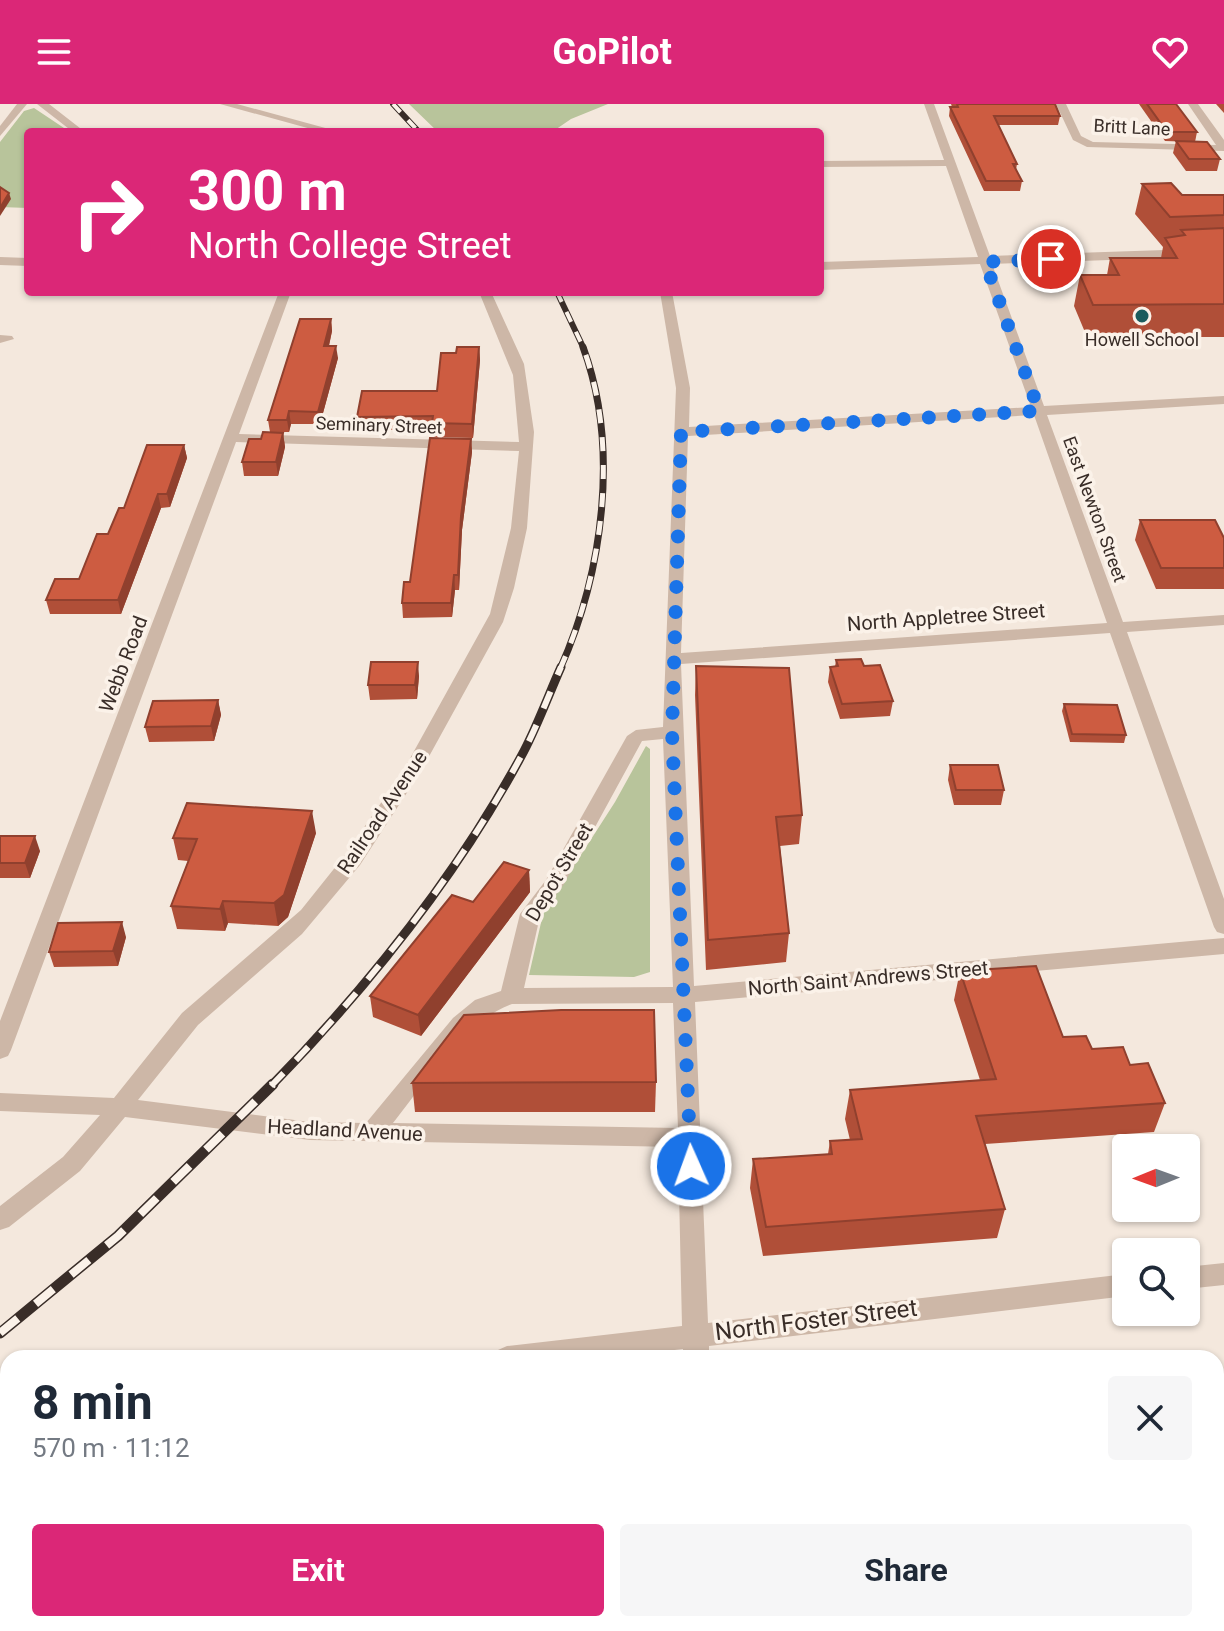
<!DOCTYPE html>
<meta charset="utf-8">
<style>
body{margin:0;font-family:Roboto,sans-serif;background:#f6f6f7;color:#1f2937;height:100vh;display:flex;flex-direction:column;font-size:30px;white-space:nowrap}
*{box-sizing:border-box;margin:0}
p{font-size:26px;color:#747a83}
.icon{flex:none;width:44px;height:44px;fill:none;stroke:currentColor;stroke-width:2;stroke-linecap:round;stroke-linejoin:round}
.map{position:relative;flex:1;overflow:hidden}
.details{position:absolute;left:0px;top:1246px;width:1224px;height:282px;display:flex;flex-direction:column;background:#fff;border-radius:24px 24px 0 0;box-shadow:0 2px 6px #0004}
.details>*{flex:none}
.banner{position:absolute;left:24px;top:24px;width:800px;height:168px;border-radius:8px;box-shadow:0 2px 6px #0004;background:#db2777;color:#fff;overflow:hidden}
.needle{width:52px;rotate:269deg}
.fabs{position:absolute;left:1112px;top:1030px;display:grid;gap:16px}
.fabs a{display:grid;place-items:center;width:88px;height:88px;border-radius:8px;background:#fff;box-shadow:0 2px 6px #0004;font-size:40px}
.pin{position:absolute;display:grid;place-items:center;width:68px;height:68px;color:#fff;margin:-34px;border:4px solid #fff;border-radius:50%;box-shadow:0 2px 8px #0007}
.me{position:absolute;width:88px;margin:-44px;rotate:358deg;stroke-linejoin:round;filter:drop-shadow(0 0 6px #0008)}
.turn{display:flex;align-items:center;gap:28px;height:168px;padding:0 32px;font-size:36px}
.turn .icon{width:104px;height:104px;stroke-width:2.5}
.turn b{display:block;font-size:56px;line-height:68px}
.round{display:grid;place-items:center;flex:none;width:84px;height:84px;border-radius:8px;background:#f6f6f7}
.headline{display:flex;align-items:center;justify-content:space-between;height:136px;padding:0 32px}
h1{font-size:48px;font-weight:700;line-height:60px}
.button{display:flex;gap:16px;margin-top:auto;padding:16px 32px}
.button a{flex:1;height:92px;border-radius:8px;background:#db2777;color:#fff;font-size:32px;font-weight:700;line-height:92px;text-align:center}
.button a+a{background:#f6f6f7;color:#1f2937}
header{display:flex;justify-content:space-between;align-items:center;height:104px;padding:0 32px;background:#db2777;color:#fff;font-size:36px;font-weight:700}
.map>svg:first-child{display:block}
.green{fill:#b8c49b}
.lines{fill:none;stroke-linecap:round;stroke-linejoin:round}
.minor{fill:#cdb7a7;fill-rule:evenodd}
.rail-far3-casing{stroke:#392d28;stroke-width:6}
.rail-far2-casing{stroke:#392d28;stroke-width:7}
.rail-far1-casing{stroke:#392d28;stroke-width:9}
.rail-casing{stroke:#392d28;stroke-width:11}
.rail-far3{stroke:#fbf2e9;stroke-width:4;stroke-dasharray:11;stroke-linecap:butt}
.rail-far2{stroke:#fbf2e9;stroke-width:5;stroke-dasharray:14;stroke-linecap:butt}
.rail-far1{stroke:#fbf2e9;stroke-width:6;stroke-dasharray:18;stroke-linecap:butt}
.rail{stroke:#fbf2e9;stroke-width:8;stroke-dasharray:23;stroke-linecap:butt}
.wall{fill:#b04f38}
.shaded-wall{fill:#90402e}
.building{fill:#cd5c41;stroke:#90402e;stroke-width:2}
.route{stroke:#1a73e8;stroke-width:14;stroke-dasharray:0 25.2}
.poi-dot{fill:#1b5c5d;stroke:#fbf2e9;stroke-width:3}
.labels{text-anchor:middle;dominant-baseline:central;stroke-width:7;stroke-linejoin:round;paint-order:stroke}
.far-street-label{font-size:18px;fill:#392d28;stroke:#fbf2e9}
.far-poi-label{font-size:18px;fill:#392d28;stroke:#fbf2e9}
.street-label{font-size:20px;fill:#392d28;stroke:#fbf2e9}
.near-street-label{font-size:24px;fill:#392d28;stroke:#fbf2e9}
</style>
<header><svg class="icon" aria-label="menu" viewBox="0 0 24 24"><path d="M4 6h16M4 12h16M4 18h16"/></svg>GoPilot<svg class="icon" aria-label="heart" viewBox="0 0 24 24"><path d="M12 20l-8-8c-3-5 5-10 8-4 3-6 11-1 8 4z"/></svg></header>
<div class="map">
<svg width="1224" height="1527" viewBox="0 0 1224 1527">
<rect width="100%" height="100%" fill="#f4e8dd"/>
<!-- green -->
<g class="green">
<path d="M409 0H608L571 15 552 28H438Z"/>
<path d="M34 4 70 28H28V104L0 103V38L24 7Z"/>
<path d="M646 642 650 645V868L634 873 529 871 543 810 615 698Z"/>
<path d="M736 1520H898L899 1527H736Z"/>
</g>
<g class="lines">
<!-- minor -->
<g class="minor">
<path d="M17 0H27L0 32V22Z"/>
<path d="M37 0H49L85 28H73Z"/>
<path d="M220 0H237L340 28H322Z"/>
<path d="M924 0H934L990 152 1224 144V152L992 160 1044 302 1224 292V300L1047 311 1123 518 1224 511V521L1127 528 1224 795V830L1217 828 1214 823 1110 529 681 560 694 882 1224 834V850L695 898 708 1219 1126 1170V1192L709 1242V1254H683V1245L606 1254H494L498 1246 507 1242 682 1222 678 1043 310 1036 125 1013 80 1067 9 1123 0 1126V1102L63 1053 100 1011 0 1007V989L114 994 182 909 301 806 345 751 403 667 490 510 511 424 519 347 236 338 11 946 8 952 0 955V917L279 188H291L239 330 519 338 513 271 479 188H491L524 260 534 328 527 424 514 484 503 518 421 667 360 761 302 830 198 921 138 996 310 1018 366 1019 453 914 475 896 501 887 520 810 546 776 627 632 636 626 663 623 676 284 660 188H672L690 284 689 323 1031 303 980 160 820 166V158L978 153 946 62 820 63V57L944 56ZM1034 311 1107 519 681 549 688 332ZM663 635 673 883 524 884 540 812 564 780 642 637ZM673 899 678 1024 393 1019C427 977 460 919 512 900Z"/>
<path d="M1056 0H1066L1081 32 1093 38 1216 41 1188 0H1198L1224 36V47L1087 43 1073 36Z"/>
<path d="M0 153 28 154V162L0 161Z"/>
<path d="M0 231 12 232 14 235 0 239Z"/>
<path d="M1224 1159V1181L1186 1185V1163Z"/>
<path d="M8 1349V1379L0 1382V1352Z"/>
<rect x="687" y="1520" width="30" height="7"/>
</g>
<!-- rail-far3 casing -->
<g class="rail-far3-casing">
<g id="rail-far3">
<path d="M393 0 419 28"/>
<path d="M557 188 584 245"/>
</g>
</g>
<!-- rail-far2 casing -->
<g class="rail-far2-casing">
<path id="rail-far2" d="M560 565C603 469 620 343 583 243"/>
</g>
<!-- rail-far1 casing -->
<g class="rail-far1-casing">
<path id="rail-far1" d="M271 982C368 883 459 769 524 647 538 620 549 590 561 563"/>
</g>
<!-- rail casing -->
<g class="rail-casing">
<path id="rail" d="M0 1229 118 1132 273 980"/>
</g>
<!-- rail-far3 -->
<use href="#rail-far3" class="rail-far3"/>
<!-- rail-far2 -->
<use href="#rail-far2" class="rail-far2"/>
<!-- rail-far1 -->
<use href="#rail-far1" class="rail-far1"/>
<!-- rail -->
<use href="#rail" class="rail"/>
</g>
<!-- wall -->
<g class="wall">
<path d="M951 0H1055L1060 12 1058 21H998L1017 60 1016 66 1022 77 1020 87H984L949 12 950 3H952Z"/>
<path d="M1139 0H1176L1197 28 1195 38 1165 37Z"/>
<path d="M1216 0H1224V9Z"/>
<path d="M1176 37 1220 55 1217 67H1186L1173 49Z"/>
<path d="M1142 80 1182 91H1224V233H1087L1074 202 1080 171H1107L1110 154H1161L1163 143 1135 110Z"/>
<path d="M331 215 332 227 329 242 338 254 320 320H291L289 328H270L268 316Z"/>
<path d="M479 243 480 256 473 334 433 333 432 326H359L357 313 437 287Z"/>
<path d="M283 329 285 343 278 372H244L242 358Z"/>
<path d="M471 335 472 348 462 426 459 486H455L452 513 403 514 402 499Z"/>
<path d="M184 341 187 354 170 403 161 404 121 510H50L46 496 79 475 124 404Z"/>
<path d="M1140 416 1224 434V485H1156L1135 436Z"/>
<path d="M836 556 864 562 893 597 890 612 840 615 828 578 830 563H835Z"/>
<path d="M696 562 802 711 799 740 780 742 789 829 786 858 706 866 695 591Z"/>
<path d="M419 572 417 595 370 596 368 581Z"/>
<path d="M218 596 221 611 214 637 149 638 145 623Z"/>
<path d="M1064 600 1126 631 1124 639 1070 638 1062 607Z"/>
<path d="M950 661 1004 686 1001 701H954L948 676Z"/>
<path d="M316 729 288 813 278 822 228 819 225 827 177 825 171 802 188 757 178 756 173 734Z"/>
<path d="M0 732 40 747 30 774H0Z"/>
<path d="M529 766 530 788 421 932 373 913 370 892 473 798Z"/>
<path d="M126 833 118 862 54 863 49 848Z"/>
<path d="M960 867 1063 933 1130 961 1165 999 1154 1028 985 1040 1005 1105 997 1134 763 1152 750 1084 753 1055 828 1050 830 1037 850 1036 845 1015 850 986 980 976 954 896Z"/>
<path d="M656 978 655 1008H415L412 979Z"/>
</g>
<!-- shaded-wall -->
<g class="shaded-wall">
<path d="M9 89 11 95 0 112V104Z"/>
<path d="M331 215 332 227 326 254 324 242Z"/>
<path d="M336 242 338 254 320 320 318 308Z"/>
<path d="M479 243 480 256 473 334 472 320Z"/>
<path d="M289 307 291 320 289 328 287 316Z"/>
<path d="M283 329 285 343 278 372 276 358Z"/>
<path d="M471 335 472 348 462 426 459 486 458 471 461 412Z"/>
<path d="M184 341 187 354 170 403 167 390Z"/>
<path d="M158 390 161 404 121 510 118 496Z"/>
<path d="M454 471 455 486 452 513 451 499Z"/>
<path d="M418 558 419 572 417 595 415 581Z"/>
<path d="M218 596 221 611 214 637 211 622Z"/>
<path d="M312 707 316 729 288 813 278 822 274 799Z"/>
<path d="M35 732 40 747 30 774 25 759Z"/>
<path d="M529 766 530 788 421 932 418 911Z"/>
<path d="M223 797 228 819 225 827 220 805Z"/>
<path d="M122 818 126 833 118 862 113 847Z"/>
</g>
<!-- building -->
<g class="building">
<path d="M957 0H1055L1060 12H994L1017 60H1013L1022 77H986L950 3H958Z"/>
<path d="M1147 0H1176L1197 28H1167Z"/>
<path d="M1176 37 1207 38 1220 55H1189Z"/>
<path d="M1171 79 1182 91H1224V111L1170 113 1142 80Z"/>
<path d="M0 83 9 89 0 104Z"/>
<path d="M1224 124V200L1093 201 1080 171H1119L1110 154H1177L1165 134 1185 131 1181 126Z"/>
<path d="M300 215H331L324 242H336L318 308 289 307 287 316H268Z"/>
<path d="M457 243H479L472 320 432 319 433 312 357 313 362 287H437L441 249H456Z"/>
<path d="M263 328 283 329 276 358H242L249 335H261Z"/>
<path d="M430 334 471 335 461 412 458 471H454L451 499H402L404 478H410Z"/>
<path d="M147 341H184L167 390H158L118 496H46L55 475H79L97 430H108L119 404H124Z"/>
<path d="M1140 416H1215L1224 434V464H1161Z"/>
<path d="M861 555 864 562 880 561 893 597 842 600 830 563 838 562 836 556Z"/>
<path d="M371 558H418L415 581H368Z"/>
<path d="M696 562 789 564 802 711 776 713 789 829 708 836Z"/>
<path d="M218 596 211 622 145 623 153 597Z"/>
<path d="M1064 600 1117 601 1126 631 1072 630Z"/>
<path d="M950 661H998L1004 686H956Z"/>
<path d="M187 699 312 707 284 791 274 799 223 797 220 805 171 802 197 735 173 734Z"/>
<path d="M0 732H35L25 759H0Z"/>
<path d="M504 758 529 766 418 911 370 892 452 791 473 798Z"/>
<path d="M122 818 113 847 49 848 58 819Z"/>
<path d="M1036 862 1063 933 1086 932 1092 945 1123 943 1130 961 1148 959 1165 999 976 1012 1005 1105 766 1123 753 1055 832 1050 830 1037 862 1035 850 986 996 975 960 867Z"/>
<path d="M561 906H654L656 978 412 979 464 911Z"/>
</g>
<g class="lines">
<!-- route -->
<path class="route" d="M691 1062 672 628 681 328 1039 307 985 158 1051 155"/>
</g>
<!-- markers -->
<circle class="poi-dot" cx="1142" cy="212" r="8"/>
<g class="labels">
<!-- far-street labels -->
<g class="far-street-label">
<text transform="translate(1132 23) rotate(3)">Britt Lane</text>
<text transform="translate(379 321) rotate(2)">Seminary Street</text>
<text transform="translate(1095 405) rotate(70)">East Newton Street</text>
</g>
<!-- far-poi labels -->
<g class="far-poi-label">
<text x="1142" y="235">Howell School</text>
</g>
<!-- street labels -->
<g class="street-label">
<text transform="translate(946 513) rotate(-4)">North Appletree Street</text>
<text transform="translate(123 560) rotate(-69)">Webb Road</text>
<text transform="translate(382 708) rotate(-56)">Railroad Avenue</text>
<text transform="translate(559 768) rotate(-59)">Depot Street</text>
<text transform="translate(868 874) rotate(-5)">North Saint Andrews Street</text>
<text transform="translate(345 1026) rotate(3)">Headland Avenue</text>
</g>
<!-- near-street labels -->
<g class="near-street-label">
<text transform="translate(816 1216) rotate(-7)">North Foster Street</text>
</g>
</g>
</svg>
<div class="fabs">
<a><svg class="needle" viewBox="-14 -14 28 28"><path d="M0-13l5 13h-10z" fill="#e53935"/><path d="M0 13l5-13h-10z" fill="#747a83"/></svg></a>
<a><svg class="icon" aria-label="search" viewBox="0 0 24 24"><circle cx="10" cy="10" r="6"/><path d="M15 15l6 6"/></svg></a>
</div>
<div class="pin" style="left:1051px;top:155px;background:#d93025"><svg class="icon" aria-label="arrive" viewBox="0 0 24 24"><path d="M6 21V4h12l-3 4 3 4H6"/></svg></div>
<svg class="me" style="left:691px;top:1062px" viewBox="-20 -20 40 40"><circle r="17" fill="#1a73e8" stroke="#fff" stroke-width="3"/><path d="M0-11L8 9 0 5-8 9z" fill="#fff"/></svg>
<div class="banner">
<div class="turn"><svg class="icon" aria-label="right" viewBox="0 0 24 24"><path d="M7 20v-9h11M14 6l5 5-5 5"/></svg><div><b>300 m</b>North College Street</div></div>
</div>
<section class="details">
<div class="headline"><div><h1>8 min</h1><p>570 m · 11:12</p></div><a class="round"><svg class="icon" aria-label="close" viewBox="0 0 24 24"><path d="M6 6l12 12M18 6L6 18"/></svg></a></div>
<div class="button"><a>Exit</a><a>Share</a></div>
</section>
</div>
